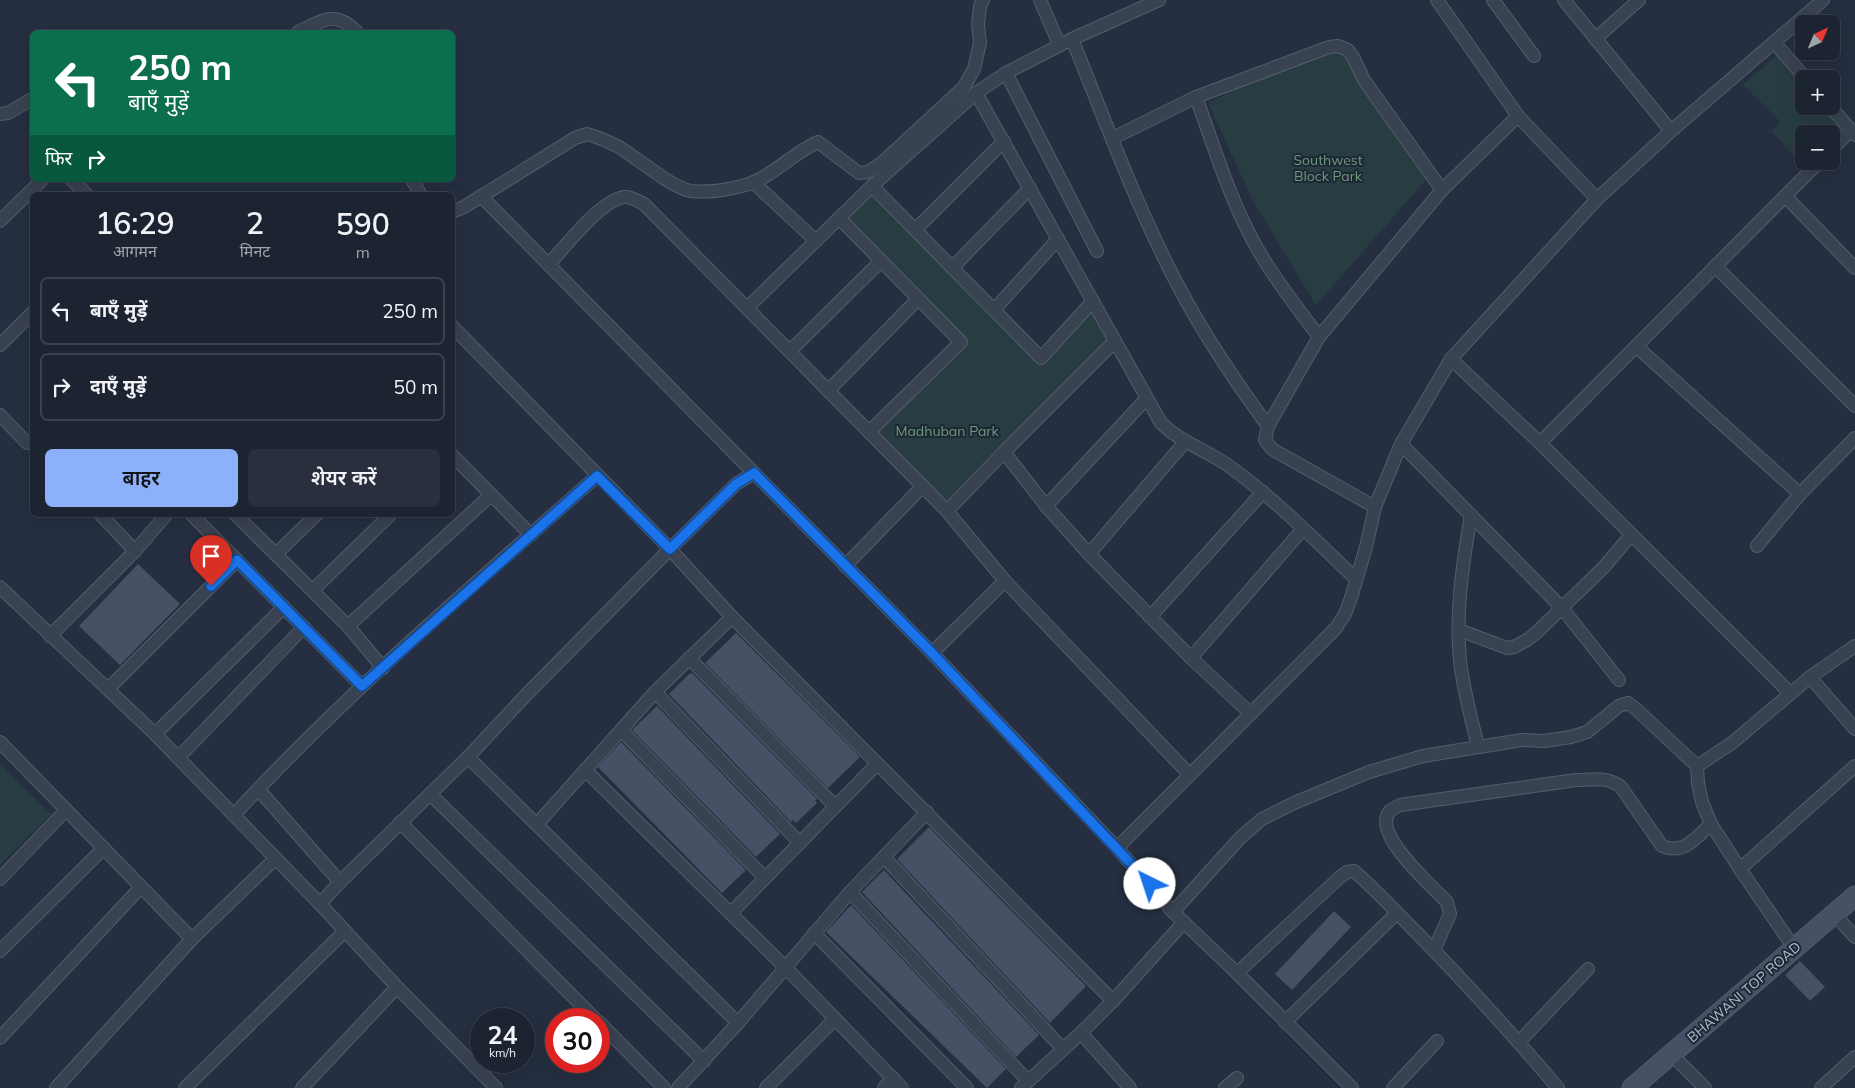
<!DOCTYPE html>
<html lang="hi">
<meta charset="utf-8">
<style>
body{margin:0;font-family:Mulish,"Noto Sans Devanagari",sans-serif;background:#292f3d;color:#f1f3f6;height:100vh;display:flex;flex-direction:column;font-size:19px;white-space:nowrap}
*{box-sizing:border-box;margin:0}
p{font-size:16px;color:#a0a4ab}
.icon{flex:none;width:28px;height:28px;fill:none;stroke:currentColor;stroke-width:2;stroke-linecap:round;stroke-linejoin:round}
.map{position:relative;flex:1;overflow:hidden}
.side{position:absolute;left:30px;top:192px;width:425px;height:325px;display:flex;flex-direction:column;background:#1c2331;border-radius:8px;box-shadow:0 5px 20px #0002,0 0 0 1px #3a404d}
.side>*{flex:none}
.hud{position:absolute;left:30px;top:30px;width:425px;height:152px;border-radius:8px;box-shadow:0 5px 20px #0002,0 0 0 1px #3a404d;background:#0b6e4f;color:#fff;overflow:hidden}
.needle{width:32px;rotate:44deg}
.fabs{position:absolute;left:1795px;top:15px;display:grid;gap:10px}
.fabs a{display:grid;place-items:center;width:45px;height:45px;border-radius:8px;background:#1c2331;box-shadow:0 5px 20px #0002,0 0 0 1px #3a404d;font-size:25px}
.speed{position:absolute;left:470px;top:1008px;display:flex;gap:10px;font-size:25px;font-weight:700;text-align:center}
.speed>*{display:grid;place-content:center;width:65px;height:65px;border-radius:50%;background:#1c2331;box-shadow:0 5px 20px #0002,0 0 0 1px #3a404d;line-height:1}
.speed small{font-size:12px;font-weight:400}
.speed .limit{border:8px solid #d22;background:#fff;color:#111}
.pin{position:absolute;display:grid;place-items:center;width:42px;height:42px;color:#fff;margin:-51px -21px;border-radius:50% 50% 50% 0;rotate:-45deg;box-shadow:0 0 5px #0007}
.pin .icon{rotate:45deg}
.me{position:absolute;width:55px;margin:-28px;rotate:319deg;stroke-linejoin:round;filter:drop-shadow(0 0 4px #0008)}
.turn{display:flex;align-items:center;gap:18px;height:105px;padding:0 15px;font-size:22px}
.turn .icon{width:65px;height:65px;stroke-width:2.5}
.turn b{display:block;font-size:35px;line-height:42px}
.then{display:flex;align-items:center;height:48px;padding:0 15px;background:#0003;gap:10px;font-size:19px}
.eta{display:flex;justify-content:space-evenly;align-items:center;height:85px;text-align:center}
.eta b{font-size:30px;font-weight:600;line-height:35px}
.primary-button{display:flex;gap:10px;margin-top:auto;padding:10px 15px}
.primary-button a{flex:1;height:58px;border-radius:8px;background:#8cb1fa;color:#111;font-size:20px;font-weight:600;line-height:58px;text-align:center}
.primary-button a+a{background:#292f3d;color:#f1f3f6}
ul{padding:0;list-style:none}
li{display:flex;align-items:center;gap:15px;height:68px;margin:0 10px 8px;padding:0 5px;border:2px solid #3a404d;border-radius:8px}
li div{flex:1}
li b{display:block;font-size:19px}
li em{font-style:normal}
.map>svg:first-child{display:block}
.green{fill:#273d42}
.building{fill:#465165}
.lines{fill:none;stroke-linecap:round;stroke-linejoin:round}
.street-casing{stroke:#545d6b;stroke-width:14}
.secondary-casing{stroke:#545d6b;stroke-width:21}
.street{stroke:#394250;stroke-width:12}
.secondary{stroke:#475064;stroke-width:19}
.route-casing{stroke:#114b97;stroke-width:12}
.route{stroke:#1a73e8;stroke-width:9}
.labels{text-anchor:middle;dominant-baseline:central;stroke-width:4;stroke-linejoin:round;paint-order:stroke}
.park-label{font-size:14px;fill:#6c9c7a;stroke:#1e2736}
.street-label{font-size:14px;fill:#b6bdcb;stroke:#1e2736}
</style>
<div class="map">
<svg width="1855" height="1088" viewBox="0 0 1855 1088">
<rect width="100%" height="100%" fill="#252f41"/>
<!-- green -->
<g class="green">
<path d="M1336 40 1432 173 1316 305 1254 203 1208 103Z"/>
<path d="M1782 51 1804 79V106H1831L1846 123 1831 138V134H1804V161H1809L1804 167 1771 131 1781 122 1743 85Z"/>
<path d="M872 186 1041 358 1093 301 1115 341 947 511 869 432 960 342 839 218Z"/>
<path d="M0 764 51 814 0 865Z"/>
</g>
<!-- building -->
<g class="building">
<path d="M138 564 180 604 120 665 79 626Z"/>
<path d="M736 633 860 757 828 788 705 663Z"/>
<path d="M690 673 693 674 817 799 815 801 817 803 796 823 793 820 791 822 669 694Z"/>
<path d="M657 706 780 834 756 857 632 730Z"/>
<path d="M621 742 745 869V871L722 893 598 767Z"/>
<path d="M929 827 1086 986 1050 1023 897 859Z"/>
<path d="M884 870 1039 1035 1016 1057 862 892Z"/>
<path d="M851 905 1006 1069 987 1088 826 932Z"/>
<path d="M1334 911 1351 927 1292 990 1275 974Z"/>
<path d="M1800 961 1825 987 1810 1001 1785 975Z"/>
</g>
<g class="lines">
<!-- street casing -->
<g class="street-casing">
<g id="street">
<path d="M1040 0 1059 44"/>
<path d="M1159 0 1072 39C1103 115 1131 192 1168 266 1196 323 1231 376 1268 426"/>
<path d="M1437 0 1518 116 1597 199"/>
<path d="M1493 0 1534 56"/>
<path d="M1564 0 1671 131"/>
<path d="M298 32C323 21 334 9 357 32"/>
<path d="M1072 39 1006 73 976 93 1161 423C1180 442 1204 449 1226 464 1273 497 1314 539 1356 579"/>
<path d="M1595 39 1639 0"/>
<path d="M1774 42 1806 79"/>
<path d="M1006 73 1097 251"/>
<path d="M1830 106 1855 135"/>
<path d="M0 114 8 113 32 99"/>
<path d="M1113 138 1196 97"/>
<path d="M1831 150 1851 130"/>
<path d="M72 180 87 195"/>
<path d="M412 180 421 195"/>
<path d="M753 182 816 241"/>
<path d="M872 186 1041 358 1093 301"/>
<path d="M481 196 754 473"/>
<path d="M1785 196 1855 268"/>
<path d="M452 212 464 207 575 138 587 134C598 137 609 142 619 147 637 158 672 188 691 191 709 193 732 189 749 184 774 175 793 153 818 142L859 173 868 172 883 162 964 87 974 69 980 43 978 24 980 6 983 0"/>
<path d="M839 218 961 342 869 432"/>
<path d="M0 221 42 180"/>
<path d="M915 230 1004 141"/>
<path d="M549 264C565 247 603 197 626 197 632 197 639 202 644 204L947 511 1005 581 1189 774"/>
<path d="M1715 266 1855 406"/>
<path d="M952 268 1030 188"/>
<path d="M747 308 872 186 976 93"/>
<path d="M994 310 1058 239"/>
<path d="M452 326 670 549 732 617 1113 1001"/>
<path d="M1319 337C1294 303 1265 267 1247 229 1226 187 1212 141 1196 97L1329 47 1338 46 1348 50 1353 57 1364 80 1442 190"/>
<path d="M1115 341 1004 452 1046 506 1089 554 1191 658 1251 714"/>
<path d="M0 345 32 313"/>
<path d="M1636 346 1800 494"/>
<path d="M790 351 881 261"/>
<path d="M1451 359 1540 443 1790 693"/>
<path d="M828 391 918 299"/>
<path d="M0 415 27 443"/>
<path d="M1540 443 1820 161"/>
<path d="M1401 444 1562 608 1619 680"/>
<path d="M452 455 531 535"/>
<path d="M1046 506 1147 398"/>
<path d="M1375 507 1272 449 1265 440 1268 426 1319 337 1442 190 1518 116"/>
<path d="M947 511 1004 452"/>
<path d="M101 515 135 551"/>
<path d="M192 515 362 686"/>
<path d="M236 515 348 626 383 668"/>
<path d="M1471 515C1463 562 1455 612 1460 660 1463 689 1471 718 1478 746"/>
<path d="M1757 546 1800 494 1855 438"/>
<path d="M276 554 316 515"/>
<path d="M1089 554 1185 442"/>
<path d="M845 566 923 486"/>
<path d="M0 587 155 734 320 904"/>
<path d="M313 590 390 515"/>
<path d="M1150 617 1263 492"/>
<path d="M348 626 491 495"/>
<path d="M1459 630 1507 648 1514 647 1527 640 1536 633 1604 567 1631 535"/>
<path d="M50 636 135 551 166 515"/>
<path d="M932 653 1005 581"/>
<path d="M689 658 835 806"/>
<path d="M1191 658 1303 529"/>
<path d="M1810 677 1855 729"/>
<path d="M108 689 237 560"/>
<path d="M655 692 800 843"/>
<path d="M621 730 765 878"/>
<path d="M155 734 284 607"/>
<path d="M0 742 192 939"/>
<path d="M468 757 738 1023"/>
<path d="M178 758 304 627"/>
<path d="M1697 766 1698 783 1702 802 1711 824 1740 869 1794 948"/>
<path d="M585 770 786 968 902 1088"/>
<path d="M258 789 340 882"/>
<path d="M430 794 704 1061"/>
<path d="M234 815C345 694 474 585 597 476"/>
<path d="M400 822 595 1019"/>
<path d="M538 823 655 692 732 617"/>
<path d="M884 857 1063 1049"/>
<path d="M1740 869 1855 766"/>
<path d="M0 879 66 810"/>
<path d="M850 892 1028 1081"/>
<path d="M1173 912 1241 837 1262 819 1294 803 1369 772 1423 756 1522 740 1544 741 1571 737 1587 732 1619 706 1628 703 1636 709 1697 766 1732 743 1810 677 1855 646"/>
<path d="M731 913 877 764"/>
<path d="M1835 915 1855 937"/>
<path d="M814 933 967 1088"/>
<path d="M1434 950 1450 914 1447 902C1433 887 1370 833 1390 811 1392 809 1397 807 1400 805L1576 780C1592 780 1608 776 1621 787L1662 846C1685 855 1695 838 1711 824"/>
<path d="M0 951 104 848"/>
<path d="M1237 973 1340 877 1347 872 1354 871C1376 890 1396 912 1417 933 1466 983 1513 1035 1558 1088"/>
<path d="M599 1022 664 1088"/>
<path d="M1285 1022 1397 913"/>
<path d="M1081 1033 1130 1088"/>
<path d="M0 1038 141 887"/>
<path d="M1519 1042 1588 969"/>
<path d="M1672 1055 1705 1088"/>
<path d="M56 1088 192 939 275 859"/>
<path d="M185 1088 344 932"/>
<path d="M302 1088 397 987"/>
<path d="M496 1088 397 987 320 904 340 882 468 757 527 694 670 549 736 484 754 473 932 653 1117 848"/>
<path d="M678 1088 738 1023 850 892 927 812"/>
<path d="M766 1088 835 1019"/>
<path d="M884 1088 893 1078"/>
<path d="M1021 1088 1081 1033 1113 1001 1184 922"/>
<path d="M1225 1088 1237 1078"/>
<path d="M1352 1088 1237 973 1173 912 1117 848 1336 628 1345 614 1351 598 1366 547 1375 507 1401 444 1451 359 1597 199 1671 131 1823 0"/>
<path d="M1393 1088 1437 1041"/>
<path d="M1821 1088 1855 1057"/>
</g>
</g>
<!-- secondary casing -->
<g class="secondary-casing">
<path id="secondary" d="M1632 1088 1855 896"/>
</g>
<!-- street -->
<use href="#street" class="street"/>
<!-- secondary -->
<use href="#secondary" class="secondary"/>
</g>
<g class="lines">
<!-- route casing -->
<g class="route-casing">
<path id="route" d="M211 586 237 560 362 686 597 476 670 549 736 484 754 473 932 653 1150 884"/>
</g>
<!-- route -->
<use href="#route" class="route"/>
</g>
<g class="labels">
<!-- park labels -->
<g class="park-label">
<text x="1328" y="160">Southwest<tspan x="1328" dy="16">Block Park</tspan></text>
<text x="947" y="431">Madhuban Park</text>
</g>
<!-- street labels -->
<g class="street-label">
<text transform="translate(1744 992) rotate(-41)">BHAWANI TOP ROAD</text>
</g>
</g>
</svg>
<div class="fabs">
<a><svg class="needle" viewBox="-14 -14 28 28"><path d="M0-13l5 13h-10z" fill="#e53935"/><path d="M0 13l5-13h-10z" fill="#a0a4ab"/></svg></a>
<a>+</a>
<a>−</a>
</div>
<div class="speed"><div>24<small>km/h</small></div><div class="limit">30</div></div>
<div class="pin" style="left:211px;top:586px;background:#d93025"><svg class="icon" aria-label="arrive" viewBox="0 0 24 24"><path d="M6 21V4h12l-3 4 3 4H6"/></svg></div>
<svg class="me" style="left:1150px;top:884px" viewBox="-20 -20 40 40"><circle r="19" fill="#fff"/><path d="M0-13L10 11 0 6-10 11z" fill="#1a73e8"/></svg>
<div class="hud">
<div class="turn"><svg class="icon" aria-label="left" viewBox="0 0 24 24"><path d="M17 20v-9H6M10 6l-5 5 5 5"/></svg><div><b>250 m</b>बाएँ मुड़ें</div></div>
<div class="then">फिर<svg class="icon" aria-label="right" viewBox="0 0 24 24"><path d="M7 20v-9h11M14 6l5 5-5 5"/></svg></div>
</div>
<section class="side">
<div class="eta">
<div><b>16:29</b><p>आगमन</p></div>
<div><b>2</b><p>मिनट</p></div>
<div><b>590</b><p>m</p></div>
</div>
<ul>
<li><svg class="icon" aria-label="left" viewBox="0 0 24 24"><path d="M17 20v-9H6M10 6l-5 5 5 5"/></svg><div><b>बाएँ मुड़ें</b></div><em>250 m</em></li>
<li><svg class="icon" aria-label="right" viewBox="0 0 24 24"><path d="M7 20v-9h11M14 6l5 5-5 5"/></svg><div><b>दाएँ मुड़ें</b></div><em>50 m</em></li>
</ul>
<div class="primary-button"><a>बाहर</a><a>शेयर करें</a></div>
</section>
</div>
